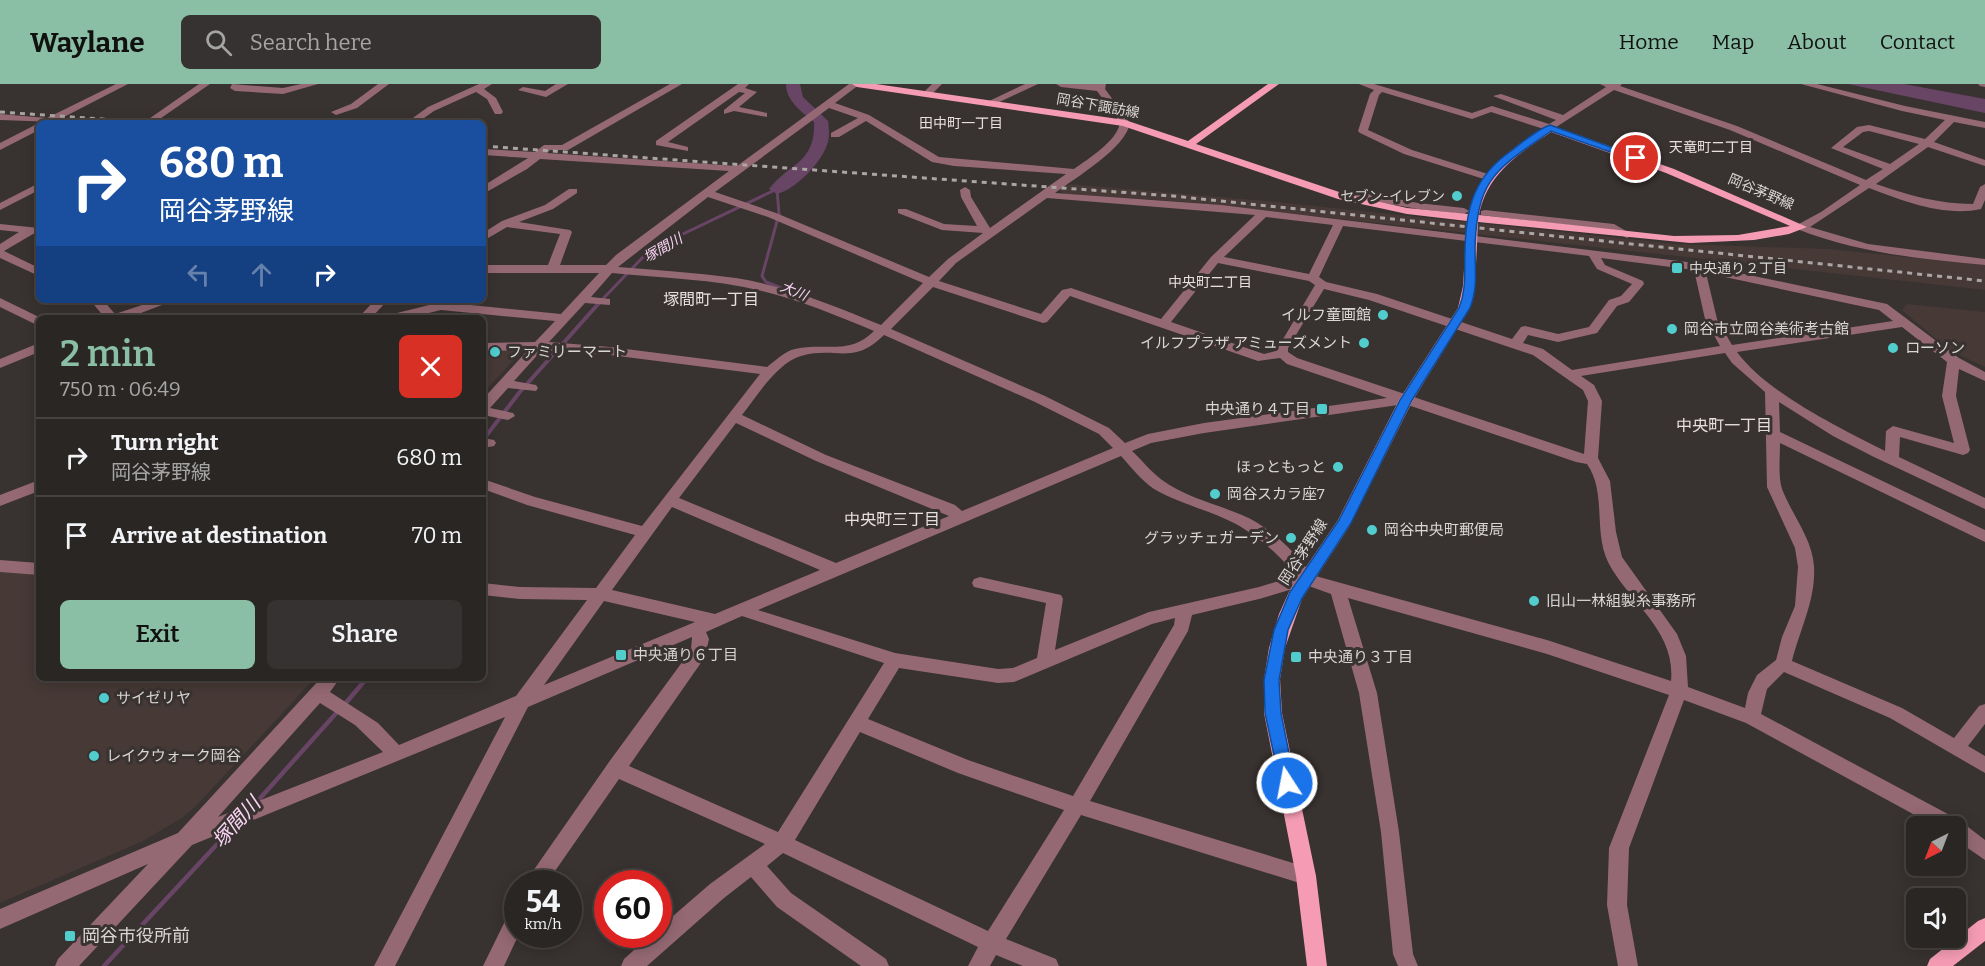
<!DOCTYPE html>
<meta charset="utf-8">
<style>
body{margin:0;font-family:Bitter,"Noto Sans JP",serif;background:#363231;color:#f1f3f6;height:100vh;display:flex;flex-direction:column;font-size:22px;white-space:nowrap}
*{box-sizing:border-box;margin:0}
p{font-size:20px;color:#a5a5a6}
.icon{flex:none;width:33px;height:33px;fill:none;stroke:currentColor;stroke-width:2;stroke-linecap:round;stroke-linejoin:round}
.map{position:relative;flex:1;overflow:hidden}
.details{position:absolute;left:36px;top:231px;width:450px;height:366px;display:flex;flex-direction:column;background:#2a2624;border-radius:9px;box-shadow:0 3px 15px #0003,0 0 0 2px #464341}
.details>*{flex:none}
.top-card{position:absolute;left:36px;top:36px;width:450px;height:183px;border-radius:9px;box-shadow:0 3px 15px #0003,0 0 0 2px #464341;background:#1a4fa0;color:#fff;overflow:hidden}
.needle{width:39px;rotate:222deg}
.buttons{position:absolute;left:1906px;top:732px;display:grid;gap:12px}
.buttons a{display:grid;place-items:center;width:60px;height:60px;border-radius:9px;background:#2a2624;box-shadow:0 3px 15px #0003,0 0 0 2px #464341;font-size:30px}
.speed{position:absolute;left:504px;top:786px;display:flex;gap:12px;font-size:30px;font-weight:700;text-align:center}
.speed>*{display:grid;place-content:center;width:78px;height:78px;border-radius:50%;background:#2a2624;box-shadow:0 3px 15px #0003,0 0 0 2px #464341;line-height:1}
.speed small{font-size:15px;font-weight:400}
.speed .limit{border:9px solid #d22;background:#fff;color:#111}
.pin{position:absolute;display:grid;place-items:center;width:51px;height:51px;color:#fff;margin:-26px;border:3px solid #fff;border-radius:50%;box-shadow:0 2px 6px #0007}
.me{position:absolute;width:66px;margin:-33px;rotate:349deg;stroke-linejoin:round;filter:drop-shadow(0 0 4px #0008)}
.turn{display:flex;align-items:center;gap:21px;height:126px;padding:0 24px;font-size:27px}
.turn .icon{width:78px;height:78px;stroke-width:2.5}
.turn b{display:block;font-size:42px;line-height:51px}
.lanes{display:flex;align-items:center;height:57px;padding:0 24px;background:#0003;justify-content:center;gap:30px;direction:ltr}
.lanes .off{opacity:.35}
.round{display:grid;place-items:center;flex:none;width:63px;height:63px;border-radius:9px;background:#363231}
.summary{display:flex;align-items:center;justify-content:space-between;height:102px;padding:0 24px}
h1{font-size:36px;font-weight:600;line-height:45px;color:#8abfa5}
.action{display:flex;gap:12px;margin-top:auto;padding:12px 24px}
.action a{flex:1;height:69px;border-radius:9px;background:#8abfa5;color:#111;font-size:24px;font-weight:600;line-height:69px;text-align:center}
.action a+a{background:#363231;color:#f1f3f6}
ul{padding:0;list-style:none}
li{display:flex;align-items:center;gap:18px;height:78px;padding:0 24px;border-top:2px solid #464341}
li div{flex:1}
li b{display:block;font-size:22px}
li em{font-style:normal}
header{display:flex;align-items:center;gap:36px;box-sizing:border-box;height:84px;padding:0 30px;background:#8abfa5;color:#111}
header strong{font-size:28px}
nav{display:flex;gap:33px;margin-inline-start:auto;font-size:21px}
.search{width:420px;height:54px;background:#363231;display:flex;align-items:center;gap:15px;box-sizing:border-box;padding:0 21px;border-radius:9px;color:#a5a5a6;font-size:22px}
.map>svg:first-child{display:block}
.built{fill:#463936}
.water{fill:#694565}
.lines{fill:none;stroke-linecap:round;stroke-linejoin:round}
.stream-far2{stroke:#694565;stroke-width:3}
.stream-far1{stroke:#694565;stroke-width:4}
.stream{stroke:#694565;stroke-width:4.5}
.river{fill:#694565;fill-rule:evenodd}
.minor{fill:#956974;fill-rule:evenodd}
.major{fill:#f59cb4;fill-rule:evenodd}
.rail{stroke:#aba6a5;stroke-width:3;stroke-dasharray:5 5;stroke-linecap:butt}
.route{fill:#1a73e8;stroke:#114b97;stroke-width:1.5}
.poi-dot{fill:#52cdce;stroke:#383230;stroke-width:2}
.labels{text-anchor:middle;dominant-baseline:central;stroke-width:6;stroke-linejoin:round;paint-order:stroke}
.far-street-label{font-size:14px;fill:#dad6d5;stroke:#383230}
.far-neighbourhood-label{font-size:14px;fill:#e7dfdd;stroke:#383230}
.far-poi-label{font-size:14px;fill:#dad6d5;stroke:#383230;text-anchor:end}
.far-water-label{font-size:14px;font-style:italic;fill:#fad5f5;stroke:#383230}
.poi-label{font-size:15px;fill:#dad6d5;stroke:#383230;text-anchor:start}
.street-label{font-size:15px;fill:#dad6d5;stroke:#383230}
.neighbourhood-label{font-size:16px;fill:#e7dfdd;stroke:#383230}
.near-poi-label{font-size:18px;fill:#dad6d5;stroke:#383230;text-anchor:start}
.near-water-label{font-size:20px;font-style:italic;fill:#fad5f5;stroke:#383230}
</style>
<header>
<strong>Waylane</strong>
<div class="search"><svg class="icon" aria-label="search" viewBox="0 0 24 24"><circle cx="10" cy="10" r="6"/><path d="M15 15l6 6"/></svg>Search here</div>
<nav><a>Home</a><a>Map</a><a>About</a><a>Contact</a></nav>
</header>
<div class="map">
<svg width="1985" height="882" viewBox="0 0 1985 882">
<rect width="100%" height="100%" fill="#383230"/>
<!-- built -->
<g class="built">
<path d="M1070 100 1277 118 1677 160 1829 165 1985 181V206L1187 118 1064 110 1059 106Z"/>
<path d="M1907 220 1985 228V283L1949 266 1902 226Z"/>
<path d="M483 266H523L483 309Z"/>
<path d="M0 487 39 489V594H315L197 721 182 734 143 757 0 819Z"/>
</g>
<!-- water -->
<path class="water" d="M1848 0H1904L1985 15V29Z"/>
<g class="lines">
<!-- stream-far2 -->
<path class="stream-far2" d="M598 220 645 171 662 160 777 105 779 130 762 192 766 198 786 206"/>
<!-- stream-far1 -->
<path class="stream-far1" d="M483 356 519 309 599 219"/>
<!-- stream -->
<g class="stream">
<path d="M344 621 367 594"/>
<path d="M254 721 339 626"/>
<path d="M104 882 234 742"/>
</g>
<!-- river -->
<path class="river" d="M786 0H800L803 13 828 37C829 45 830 53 827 61 821 79 796 105 777 110L769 105C789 79 816 79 814 38 802 28 786 17 786 0Z"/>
<!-- minor -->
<g class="minor">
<path d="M116 0H128L60 35 79 36 84 39 0 36V30L47 34Z"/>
<path d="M199 0H210L154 39H143Z"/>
<path d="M232 0 283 4 301 0H318L283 10 235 7 230 4Z"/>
<path d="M378 0H389L357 24 336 31 331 28 351 20Z"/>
<path d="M479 0H492L484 5 496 14 503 28 501 30H495L487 15 476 8 434 27 417 39H406L428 23Z"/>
<path d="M556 0H568L546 13 518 6 523 3 545 7Z"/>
<path d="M670 0H682L568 66H550L547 69 737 82 849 0H860L835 19 869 31 939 73 1074 85C1088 75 1117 57 1120 39L1097 7 1061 3 1056 0H1106L1105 5 1130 39C1126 64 1075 94 1055 109L1221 121 1687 178 1887 220 1959 274 1985 288V297L1959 285 1956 312 1970 366 1968 369 1963 371 1900 353 1899 373 1985 414V425L1874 373 1833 352 1779 318 1780 348 1985 446V458L1780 359C1780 373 1778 392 1782 405 1792 431 1812 454 1814 482 1816 516 1800 545 1792 577L1902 624 1954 654 1979 622 1985 620V640L1968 662 1985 672V689L1890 634 1784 588 1767 605 1761 630 1959 736 1985 756V776L1956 756V742H1935L1746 639 1684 616 1629 764 1627 821 1638 882H1618L1607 821 1609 764 1669 611 1547 570 1348 514 1377 609 1399 748 1413 870 1418 882H1398L1393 870 1381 748 1359 609 1331 510 1306 501 1259 515 1192 531 1188 547 1090 717 1306 783 1313 785 1316 792 1313 799 1306 801 1081 731 1006 855 1056 875 1059 882H1023L996 871 990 882H968L978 863 783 769 767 782 791 809 886 875 889 882H861L777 823 751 793 724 814 647 882H621L624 875 652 850H658V845L710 800 765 760 619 695 546 800H524L609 678 691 566 692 553 528 623 395 882H374L505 633 192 761 79 882H55L58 875 148 780 0 845V825L178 749 321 594H340L330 608 378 639 399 661 516 612 587 516 520 515 483 511V499L520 503 596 504 635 451 527 421 483 405V395L535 413 642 442 760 290 610 271 542 266 514 297 536 301 538 304 536 307 508 304 490 324 513 329 515 332 508 336 483 331V315L528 266 483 267V259L535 258 555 237 441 226 408 234H387L389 231 441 218 561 230 599 189H483V181H548L560 150 507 143 483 157V149L502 137 545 121 569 105H577V109L553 125 519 138 570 146 572 148 560 181H606L616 171 729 87 540 75 527 85 483 110V102L528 74 483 71V65L535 68 544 61H562ZM829 24 858 34 831 49V53H839L866 37 932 78 954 82 1066 90 990 144 971 113 970 106 965 103 960 106 961 113 977 142 944 140 906 125H898V129L942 146 983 149 948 175 929 193 776 129 715 108ZM708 113 768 133 923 199 881 241C835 222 786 202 736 194 697 189 657 186 618 183ZM1047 114 1255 131 1211 173 1161 235 1071 204 1062 206 1041 230 939 197 956 179ZM1266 133 1333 141 1309 190 1224 173ZM1343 142 1589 172 1597 185 1632 200 1621 212 1609 216 1589 243 1558 250 1525 242 1521 243 1512 255 1377 210 1326 198 1319 193ZM1601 174 1694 186 1705 235 1720 262 1572 286 1543 265 1523 259 1528 251 1558 258 1597 249 1617 222 1629 218 1644 200 1643 197 1605 181ZM1218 179 1309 197 1315 201 1276 267 1264 270 1171 238ZM612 189C661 194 714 195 762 207 800 216 838 232 874 247 849 272 826 258 795 265 785 267 775 277 767 283L610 263 549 258 585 219 610 221V215L591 213ZM1706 189 1879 226 1893 237 1732 261 1717 235ZM933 203 1043 239 1047 238 1070 212 1258 277 1280 274 1287 280 1387 314 1204 339 1148 350 1125 359 1109 344 1045 312 891 245ZM1324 205 1369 216 1533 271 1583 306 1588 317 1584 370 1297 274 1288 268V264ZM1902 243 1947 278 1942 312 1954 359 1893 342 1886 347 1885 367C1840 344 1767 309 1737 268ZM884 251 1035 318 1099 350 1113 364 962 427 955 421 826 371 742 331C757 312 777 279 801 272 837 262 853 282 884 251ZM1725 269 1732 279 1765 308 1767 403 1795 464 1798 483 1795 522 1782 553 1776 576 1757 591 1748 609 1745 624 1688 603 1686 572 1677 550 1622 473 1616 448 1610 397 1598 374 1602 317 1594 301 1581 292ZM1405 320 1576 378 1587 380C1607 409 1593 447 1608 478 1629 519 1676 546 1671 597L1547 556 1312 491C1295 468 1269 442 1242 431 1216 420 1185 413 1162 396 1151 388 1142 376 1132 367L1151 359 1204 349ZM736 339 816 377 949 432 836 479 679 414ZM1121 372C1131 383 1142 397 1154 405 1180 420 1209 426 1236 440 1257 452 1282 472 1295 492L1259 503 1149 528 1055 566 1063 515 1061 511 980 493 974 495 972 499 974 503 1046 519 1037 574 1013 584 998 585 895 569 758 526ZM672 423 820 486 715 530 612 506ZM604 517 695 538 544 601ZM742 532 884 579 778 748 629 682 705 573 709 555 706 548ZM1175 534 1174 541 1073 712 968 676 868 635 899 584 998 599 1014 598 1152 540ZM320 619 355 641 383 668 218 733ZM860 648 958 689 1064 726 988 847 795 756Z"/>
<path d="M738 0H749L745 4 757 8 739 23 767 29V33L734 27 724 30V26L745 9 739 8 668 58 688 63V67L656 61V57Z"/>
<path d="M932 0H942L930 12H924L922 10Z"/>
<path d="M1025 0H1038L993 21 985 19Z"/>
<path d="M1359 0H1374L1472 29 1492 22 1549 40 1556 36 1493 12 1501 10 1563 31 1606 3 1600 0H1622L1620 2 1737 42 1866 96 1883 85 1831 64 1857 43 1869 41 1925 55 1945 36 1902 27 1801 0H1817L1905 22 1985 38V44L1954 38 1934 58 1985 76V82L1928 63 1876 100C1908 111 1939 120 1973 120L1980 103 1985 100V116L1981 125C1944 133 1903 117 1869 104L1810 143 1868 160 1985 175V181C1921 175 1858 169 1797 145V141L1821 128 1860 101 1730 46 1614 6 1550 47 1491 28 1472 35 1382 8 1379 11 1368 46 1412 66 1491 91 1492 93 1487 96 1404 70 1360 49 1358 47 1370 10 1374 6ZM1869 47 1919 60 1890 80 1843 63 1863 48Z"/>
<path d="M1978 0H1985V3L1980 2Z"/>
<path d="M39 39V46L0 66V59Z"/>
<path d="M39 99V106L0 126V119Z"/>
<path d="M1360 108 1418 119 1464 124 1469 127 1464 130 1418 125 1362 115 1358 118H1350V114Z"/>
<path d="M1485 126 1614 140 1633 151 1627 154 1611 146 1481 131V127Z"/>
<path d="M0 140 39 144V150H33L4 167 39 184V192L0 174V160L19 148 0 146Z"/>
<path d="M0 214 41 234 39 242 0 223Z"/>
<path d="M90 216H103L115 230 157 216H175L128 234H105Z"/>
<path d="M375 216H388L371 234H358Z"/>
<path d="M39 259V268L0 284V275Z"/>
<path d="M483 354 494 356 496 359 494 362 483 364Z"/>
<path d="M39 396V407L0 422V411Z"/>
<path d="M0 476 39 479V491L0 488Z"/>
<path d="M518 822V850H519L504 882H483L511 825Z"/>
</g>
<!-- major -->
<g class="major">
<path d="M852 0H876L1125 36 1188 57 1268 0H1279L1196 60 1345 110 1407 124 1468 130C1476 96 1498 75 1525 56 1533 51 1541 44 1550 41L1674 85 1807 143 1789 150 1754 156 1690 159 1478 138 1475 202 1470 224 1413 316 1349 443 1302 515 1285 564 1280 595 1282 629 1316 792 1327 882H1307L1296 792 1264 629V595L1269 564 1279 530 1289 508 1338 436 1399 316 1458 224 1463 202 1467 137 1407 130 1338 115 1123 42 857 3ZM1551 48 1666 89 1790 142 1738 151 1674 152 1479 131C1487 90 1518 70 1551 48Z"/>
<path d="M1985 834V857L1953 882H1927L1930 875 1978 837Z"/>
</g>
<!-- rail -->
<g class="rail">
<path d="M0 28 160 39"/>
<path d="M483 62 1173 112 1985 197"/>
</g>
</g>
<!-- route -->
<path class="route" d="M1550 41 1641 74 1633 76 1551 47C1497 85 1477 93 1475 164 1475 185 1478 204 1470 224L1412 316 1351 439 1302 514 1288 546 1279 596 1281 629 1295 699 1293 704 1287 707 1281 704 1265 629 1264 596 1274 546 1290 508 1339 436 1400 316 1459 224C1467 204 1464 186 1465 165 1466 122 1475 92 1511 67 1523 58 1536 46 1550 41Z"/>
<!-- markers -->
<g class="poi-dot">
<circle cx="1457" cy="112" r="6"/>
<rect x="1671" y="178" width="12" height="12" rx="3"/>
<circle cx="1383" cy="231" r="6"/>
<circle cx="1672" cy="245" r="6"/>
<circle cx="1364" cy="259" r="6"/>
<circle cx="1893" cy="264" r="6"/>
<circle cx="495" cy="268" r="6"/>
<rect x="1316" y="319" width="12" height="12" rx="3"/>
<circle cx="1338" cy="383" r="6"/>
<circle cx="1215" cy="410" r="6"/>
<circle cx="1372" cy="446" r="6"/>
<circle cx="1291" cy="454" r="6"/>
<circle cx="1534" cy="517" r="6"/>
<rect x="615" y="565" width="12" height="12" rx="3"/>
<rect x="1290" y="567" width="12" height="12" rx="3"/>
<circle cx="104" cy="614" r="6"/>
<circle cx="94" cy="672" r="6"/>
<rect x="64" y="846" width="12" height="12" rx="3"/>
</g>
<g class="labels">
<!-- far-street labels -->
<g class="far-street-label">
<text transform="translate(1098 22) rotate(10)">岡谷下諏訪線</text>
<text transform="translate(1761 108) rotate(23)">岡谷茅野線</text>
</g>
<!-- far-neighbourhood labels -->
<g class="far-neighbourhood-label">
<text x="961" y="39">田中町一丁目</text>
<text x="1711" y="63">天竜町二丁目</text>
<text x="1210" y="198">中央町二丁目</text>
</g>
<!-- far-poi labels -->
<g class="far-poi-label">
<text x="1445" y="112">セブン-イレブン</text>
<text x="1689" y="184" text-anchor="start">中央通り２丁目</text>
</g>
<!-- far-water labels -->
<g class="far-water-label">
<text transform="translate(663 164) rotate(-30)">塚間川</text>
<text transform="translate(794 207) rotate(22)">大川</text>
</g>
<!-- poi labels -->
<g class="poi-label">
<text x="1371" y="231" text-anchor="end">イルフ童画館</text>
<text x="1684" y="245">岡谷市立岡谷美術考古館</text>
<text x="1352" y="259" text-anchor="end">イルフプラザ アミューズメント</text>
<text x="1905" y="264">ローソン</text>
<text x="507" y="268">ファミリーマート</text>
<text x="1310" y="325" text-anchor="end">中央通り４丁目</text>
<text x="1326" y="383" text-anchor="end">ほっともっと</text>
<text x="1227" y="410">岡谷スカラ座7</text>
<text x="1384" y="446">岡谷中央町郵便局</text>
<text x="1279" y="454" text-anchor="end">グラッチェガーデン</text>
<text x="1546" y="517">旧山一林組製糸事務所</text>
<text x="633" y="571">中央通り６丁目</text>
<text x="1308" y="573">中央通り３丁目</text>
<text x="116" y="614">サイゼリヤ</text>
<text x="106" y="672">レイクウォーク岡谷</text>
</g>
<!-- street labels -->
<g class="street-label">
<text transform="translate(1303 468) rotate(-57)">岡谷茅野線</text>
</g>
<!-- neighbourhood labels -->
<g class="neighbourhood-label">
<text x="711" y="215">塚間町一丁目</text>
<text x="1724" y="341">中央町一丁目</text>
<text x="892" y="435">中央町三丁目</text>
</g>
<!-- near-poi labels -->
<g class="near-poi-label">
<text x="82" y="852">岡谷市役所前</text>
</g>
<!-- near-water labels -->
<g class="near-water-label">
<text transform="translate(236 738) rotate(-48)">塚間川</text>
</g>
</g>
</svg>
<div class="buttons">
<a><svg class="needle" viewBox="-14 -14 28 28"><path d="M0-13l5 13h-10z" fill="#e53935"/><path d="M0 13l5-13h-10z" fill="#a5a5a6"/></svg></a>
<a><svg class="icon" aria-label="sound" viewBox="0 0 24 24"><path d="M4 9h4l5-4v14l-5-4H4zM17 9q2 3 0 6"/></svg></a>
</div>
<div class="speed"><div>54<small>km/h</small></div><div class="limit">60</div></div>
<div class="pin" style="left:1636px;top:74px;background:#d93025"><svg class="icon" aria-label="arrive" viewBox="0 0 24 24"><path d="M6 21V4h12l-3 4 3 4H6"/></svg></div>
<svg class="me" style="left:1287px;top:699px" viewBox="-20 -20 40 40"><circle r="17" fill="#1a73e8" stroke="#fff" stroke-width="3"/><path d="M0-11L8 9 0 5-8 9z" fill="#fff"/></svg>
<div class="top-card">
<div class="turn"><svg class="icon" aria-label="right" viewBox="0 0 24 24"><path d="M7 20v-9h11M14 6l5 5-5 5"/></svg><div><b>680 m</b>岡谷茅野線</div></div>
<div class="lanes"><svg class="icon off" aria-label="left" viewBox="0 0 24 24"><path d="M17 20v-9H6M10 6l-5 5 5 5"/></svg><svg class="icon off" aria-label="ahead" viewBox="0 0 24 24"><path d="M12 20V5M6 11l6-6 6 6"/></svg><svg class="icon" aria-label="right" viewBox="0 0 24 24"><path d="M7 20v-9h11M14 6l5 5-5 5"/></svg></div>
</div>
<section class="details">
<div class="summary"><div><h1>2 min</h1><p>750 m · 06:49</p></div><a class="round" style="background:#d93025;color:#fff"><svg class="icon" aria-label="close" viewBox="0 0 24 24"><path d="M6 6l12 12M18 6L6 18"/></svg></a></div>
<ul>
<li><svg class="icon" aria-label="right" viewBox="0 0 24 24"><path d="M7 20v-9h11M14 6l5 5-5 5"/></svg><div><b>Turn right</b><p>岡谷茅野線</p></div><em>680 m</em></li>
<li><svg class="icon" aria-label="arrive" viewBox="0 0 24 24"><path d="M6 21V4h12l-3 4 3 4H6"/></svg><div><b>Arrive at destination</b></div><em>70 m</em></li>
</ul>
<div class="action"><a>Exit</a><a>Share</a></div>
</section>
</div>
